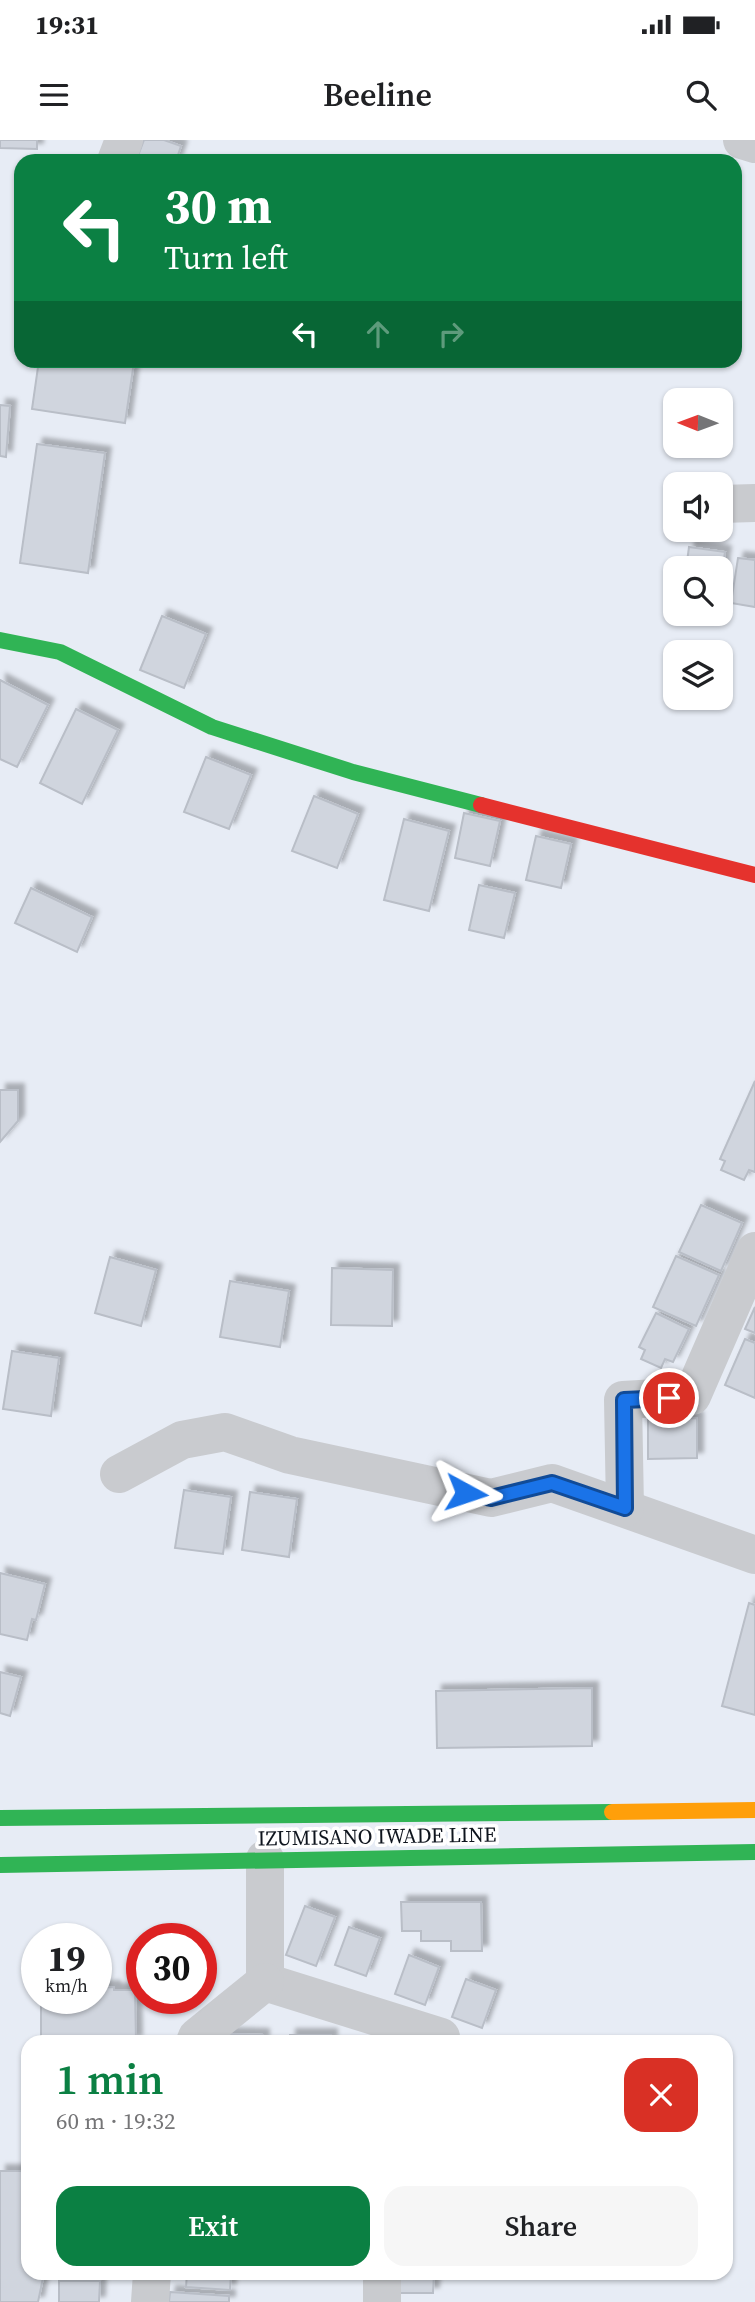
<!DOCTYPE html>
<meta charset="utf-8">
<style>
body{margin:0;font-family:"Source Serif 4",serif;background:#f6f6f6;color:#202124;height:100vh;display:flex;flex-direction:column;font-size:26px;white-space:nowrap}
*{box-sizing:border-box;margin:0}
p{font-size:23px;color:#757577}
.icon{flex:none;width:38px;height:38px;fill:none;stroke:currentColor;stroke-width:2;stroke-linecap:round;stroke-linejoin:round}
.map{position:relative;flex:1;overflow:hidden}
.panel{position:absolute;left:21px;top:1895px;width:712px;height:245px;display:flex;flex-direction:column;background:#fff;border-radius:21px;box-shadow:0 2px 5px #0004}
.panel>*{flex:none}
.hud{position:absolute;left:14px;top:14px;width:728px;height:214px;border-radius:21px;box-shadow:0 2px 5px #0004;background:#0b8043;color:#fff;overflow:hidden}
.needle{width:46px;rotate:271deg}
.fabs{position:absolute;left:663px;top:248px;display:grid;gap:14px}
.fabs a{display:grid;place-items:center;width:70px;height:70px;border-radius:14px;background:#fff;box-shadow:0 2px 5px #0004;font-size:35px}
.speed{position:absolute;left:21px;top:1783px;display:flex;gap:14px;font-size:35px;font-weight:700;text-align:center}
.speed>*{display:grid;place-content:center;width:91px;height:91px;border-radius:50%;background:#fff;box-shadow:0 2px 5px #0004;line-height:1}
.speed small{font-size:18px;font-weight:400}
.speed .limit{border:10px solid #d22;background:#fff;color:#111}
.pin{position:absolute;display:grid;place-items:center;width:60px;height:60px;color:#fff;margin:-30px;border:4px solid #fff;border-radius:50%;box-shadow:0 2px 7px #0007}
.me{position:absolute;width:77px;margin:-38px;rotate:95deg;stroke-linejoin:round;filter:drop-shadow(0 0 5px #0008)}
.turn{display:flex;align-items:center;gap:24px;height:147px;padding:0 35px;font-size:32px}
.turn .icon{width:91px;height:91px;stroke-width:2.5}
.turn b{display:block;font-size:49px;line-height:60px}
.lanes{display:flex;align-items:center;height:66px;padding:0 35px;background:#0003;justify-content:center;gap:35px;direction:ltr}
.lanes .off{opacity:.35}
.round{display:grid;place-items:center;flex:none;width:74px;height:74px;border-radius:21px;background:#f6f6f6}
.head{display:flex;align-items:center;justify-content:space-between;height:119px;padding:0 35px}
h1{font-size:42px;font-weight:600;line-height:52px;color:#0b8043}
.button{display:flex;gap:14px;margin-top:auto;padding:14px 35px}
.button a{flex:1;height:80px;border-radius:21px;background:#0b8043;color:#fff;font-size:28px;font-weight:600;line-height:80px;text-align:center}
.button a+a{background:#f6f6f6;color:#202124}
.status{display:flex;justify-content:space-between;align-items:center;height:49px;padding:0 35px;background:#fff;direction:ltr}
.status svg{height:19px;fill:currentColor}
header{display:flex;justify-content:space-between;align-items:center;height:91px;padding:0 35px;background:#fff;font-size:32px;font-weight:600}
.map>svg:first-child{display:block}
.building{fill:#d0d5de;stroke:#b9bec7;stroke-width:2;filter:url(#shadow)}
.lines{fill:none;stroke-linecap:round;stroke-linejoin:round}
.street{stroke:#c9cbcf;stroke-width:38}
.fast{stroke:#30b455;stroke-width:16}
.slow{stroke:#ff9f0a;stroke-width:16}
.jam{stroke:#e5322d;stroke-width:16}
.route-casing{stroke:#114b97;stroke-width:18}
.route{stroke:#1a73e8;stroke-width:12}
.labels{text-anchor:middle;dominant-baseline:central;stroke-width:7;stroke-linejoin:round;paint-order:stroke}
.street-label{font-size:21px;fill:#0e141d;stroke:#fff}
</style>
<div class="status"><b>19:31</b><svg viewBox="0 0 49 12"><path d="M0 12V9h3v3zM5 12V6h3v6zM10 12V3h3v9zM15 12V0h3v12zM26 1h20v11H26zM47 4h2v5h-2z"/></svg></div>
<header><svg class="icon" aria-label="menu" viewBox="0 0 24 24"><path d="M4 6h16M4 12h16M4 18h16"/></svg>Beeline<svg class="icon" aria-label="search" viewBox="0 0 24 24"><circle cx="10" cy="10" r="6"/><path d="M15 15l6 6"/></svg></header>
<div class="map">
<svg width="755" height="2162" viewBox="0 0 755 2162">
<defs>
<filter id="shadow"><feDropShadow dx="6" dy="-6" stdDeviation="2" flood-color="#0004"/></filter>
</defs>
<rect width="100%" height="100%" fill="#e7ecf5"/>
<!-- building -->
<g class="building">
<path d="M0 0H37V9L0 8Z"/>
<path d="M144 0H164L181 6 176 21H136Z"/>
<path d="M39 220 134 222 125 283 32 269Z"/>
<path d="M0 265 10 266 6 317 0 316Z"/>
<path d="M37 304 105 313 88 433 20 423Z"/>
<path d="M689 407 725 412 721 440V429H686Z"/>
<path d="M738 418 755 420V467L731 463Z"/>
<path d="M162 476 206 494 184 548 140 530Z"/>
<path d="M0 540 48 565 17 627 0 619Z"/>
<path d="M76 569 118 590 82 664 40 643Z"/>
<path d="M206 617 251 635 229 689 184 672Z"/>
<path d="M314 656 358 674 337 728 292 711Z"/>
<path d="M464 673 500 681 490 726 455 718Z"/>
<path d="M404 679 449 691 429 771 384 760Z"/>
<path d="M536 696 571 704 561 748 526 740Z"/>
<path d="M479 745 515 753 504 798 469 790Z"/>
<path d="M31 748 92 777 77 812 15 783Z"/>
<path d="M755 941V1032L749 1030 744 1040 721 1030 725 1021 720 1019Z"/>
<path d="M0 950H18V981L0 1002Z"/>
<path d="M701 1065 742 1083 721 1131 679 1112Z"/>
<path d="M676 1116 719 1135 696 1186 653 1167Z"/>
<path d="M110 1117 156 1130 141 1186 95 1173Z"/>
<path d="M332 1128 393 1130 392 1186 331 1185Z"/>
<path d="M230 1141 289 1151 280 1207 220 1197Z"/>
<path d="M755 1167V1193L745 1189Z"/>
<path d="M656 1173 689 1189 673 1222 665 1219 661 1228 641 1219 645 1210 639 1207Z"/>
<path d="M745 1199 755 1203V1258L725 1245Z"/>
<path d="M12 1211 59 1218 51 1276 3 1269Z"/>
<path d="M697 1278V1318L648 1319V1279Z"/>
<path d="M184 1350 231 1357 223 1414 175 1408Z"/>
<path d="M250 1352 297 1359 289 1417 242 1410Z"/>
<path d="M0 1433 45 1444 36 1480 32 1479 27 1500 0 1494Z"/>
<path d="M749 1463 755 1465V1575L722 1566Z"/>
<path d="M0 1532 21 1537 10 1576 0 1573Z"/>
<path d="M592 1548V1606L437 1608 436 1551Z"/>
<path d="M401 1762H481L482 1811H451V1801H421V1791H402Z"/>
<path d="M305 1766 335 1777 316 1826 286 1815Z"/>
<path d="M349 1787 380 1798 366 1836 335 1825Z"/>
<path d="M409 1815 439 1827 425 1865 395 1854Z"/>
<path d="M466 1839 496 1850 482 1888 452 1877Z"/>
<path d="M114 1847V1850H135L136 1901 41 1902V1858H96V1848Z"/>
<path d="M222 1894 263 1895V1902H222Z"/>
<rect x="290" y="1895" width="41" height="7"/>
<path d="M0 2031H28V2133H44L38 2162H0Z"/>
<path d="M187 2133H231L230 2150 186 2147Z"/>
<path d="M399 2133H434L433 2153H399Z"/>
<path d="M59 2141H100L99 2162H59Z"/>
<path d="M170 2152 229 2156V2162H169Z"/>
</g>
<g class="lines">
<!-- street -->
<g class="street">
<path d="M742 0 755 4"/>
<path d="M116 21 124 0"/>
<path d="M721 364 755 363"/>
<path d="M119 1334 182 1300 225 1292 290 1315 491 1358 552 1343 755 1415"/>
<path d="M625 1368 623 1260 692 1256 755 1111"/>
<path d="M265 1719V1842L441 1897"/>
<path d="M195 1902 197 1897 265 1842"/>
<path d="M382 2133V2162"/>
<path d="M150 2162 152 2133"/>
</g>
<!-- fast -->
<g class="fast">
<path d="M0 500 60 512 212 587 353 632 481 665"/>
<path d="M0 1678 612 1672"/>
<path d="M0 1725 755 1712"/>
</g>
<!-- slow -->
<path class="slow" d="M612 1672 755 1670"/>
<!-- jam -->
<path class="jam" d="M481 665 755 735"/>
</g>
<g class="lines">
<!-- route casing -->
<g class="route-casing">
<path id="route" d="M466 1353 491 1358 552 1343 625 1368 624 1260 669 1258"/>
</g>
<!-- route -->
<use href="#route" class="route"/>
</g>
<g class="labels">
<!-- street labels -->
<g class="street-label">
<text transform="translate(377 1696) rotate(-1)">IZUMISANO IWADE LINE</text>
</g>
</g>
</svg>
<div class="fabs">
<a><svg class="needle" viewBox="-14 -14 28 28"><path d="M0-13l5 13h-10z" fill="#e53935"/><path d="M0 13l5-13h-10z" fill="#757577"/></svg></a>
<a><svg class="icon" aria-label="sound" viewBox="0 0 24 24"><path d="M4 9h4l5-4v14l-5-4H4zM17 9q2 3 0 6"/></svg></a>
<a><svg class="icon" aria-label="search" viewBox="0 0 24 24"><circle cx="10" cy="10" r="6"/><path d="M15 15l6 6"/></svg></a>
<a><svg class="icon" aria-label="layers" viewBox="0 0 24 24"><path d="M12 4l9 5-9 5-9-5zM3 14l9 5 9-5"/></svg></a>
</div>
<div class="speed"><div>19<small>km/h</small></div><div class="limit">30</div></div>
<div class="pin" style="left:669px;top:1258px;background:#d93025"><svg class="icon" aria-label="arrive" viewBox="0 0 24 24"><path d="M6 21V4h12l-3 4 3 4H6"/></svg></div>
<svg class="me" style="left:466px;top:1353px" viewBox="-20 -20 40 40"><path d="M0-17L14 15 0 8-14 15z" fill="#1a73e8" stroke="#fff" stroke-width="4"/></svg>
<div class="hud">
<div class="turn"><svg class="icon" aria-label="left" viewBox="0 0 24 24"><path d="M17 20v-9H6M10 6l-5 5 5 5"/></svg><div><b>30 m</b>Turn left</div></div>
<div class="lanes"><svg class="icon" aria-label="left" viewBox="0 0 24 24"><path d="M17 20v-9H6M10 6l-5 5 5 5"/></svg><svg class="icon off" aria-label="ahead" viewBox="0 0 24 24"><path d="M12 20V5M6 11l6-6 6 6"/></svg><svg class="icon off" aria-label="right" viewBox="0 0 24 24"><path d="M7 20v-9h11M14 6l5 5-5 5"/></svg></div>
</div>
<section class="panel">
<div class="head"><div><h1>1 min</h1><p>60 m · 19:32</p></div><a class="round" style="background:#d93025;color:#fff"><svg class="icon" aria-label="close" viewBox="0 0 24 24"><path d="M6 6l12 12M18 6L6 18"/></svg></a></div>
<div class="button"><a>Exit</a><a>Share</a></div>
</section>
</div>
